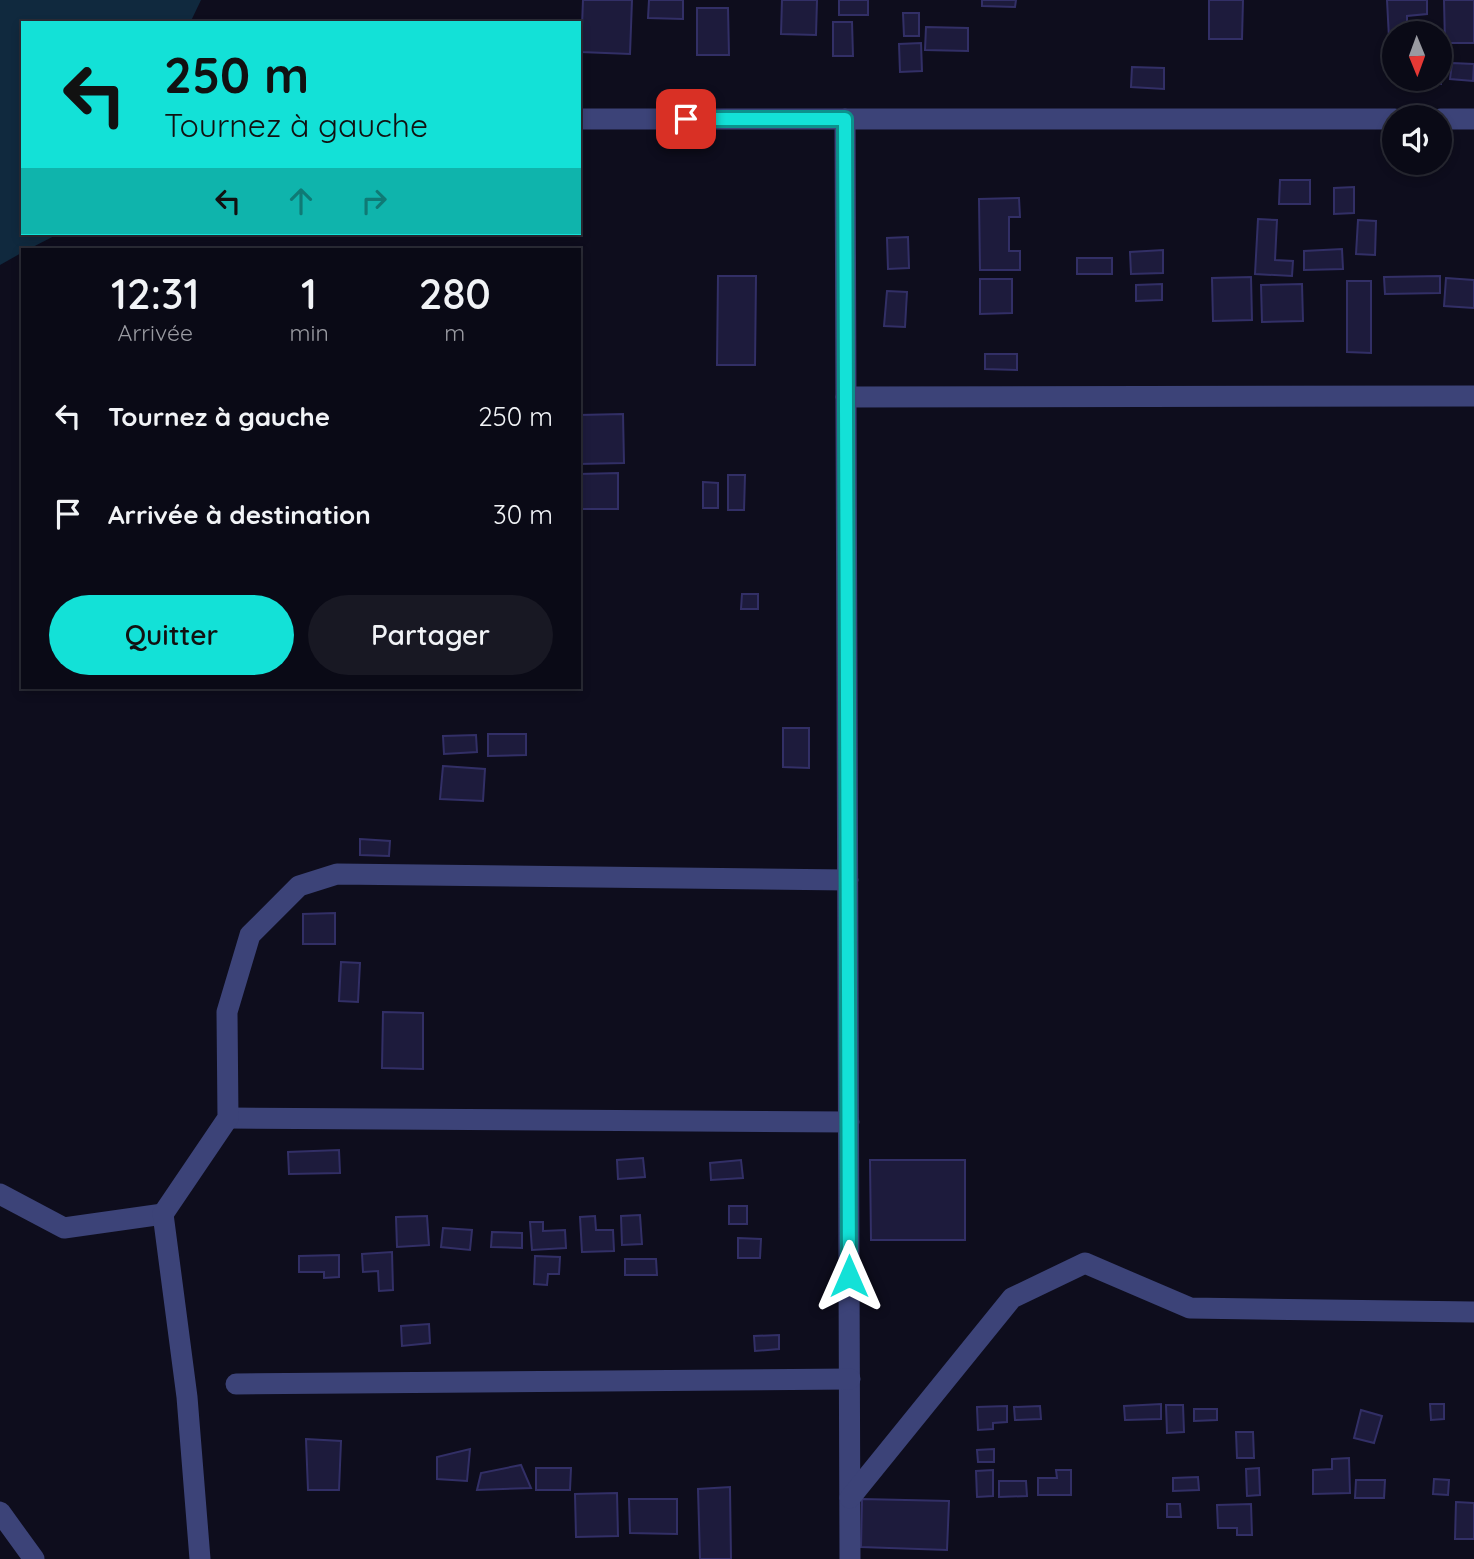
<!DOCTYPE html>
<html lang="fr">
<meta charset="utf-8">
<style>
body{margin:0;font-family:Quicksand,sans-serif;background:#181823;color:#f1f3f6;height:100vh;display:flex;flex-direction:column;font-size:26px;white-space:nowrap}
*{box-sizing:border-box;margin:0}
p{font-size:23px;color:#999aa1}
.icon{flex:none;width:38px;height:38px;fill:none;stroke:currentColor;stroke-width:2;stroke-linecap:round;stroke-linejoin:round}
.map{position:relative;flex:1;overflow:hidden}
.sheet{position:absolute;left:21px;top:248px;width:560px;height:441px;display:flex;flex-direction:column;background:#0a0a16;border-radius:0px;box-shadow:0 4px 10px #0003,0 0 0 2px #2a2b35}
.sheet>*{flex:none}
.top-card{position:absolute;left:21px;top:21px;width:560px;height:214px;border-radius:0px;box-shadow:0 4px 10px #0003,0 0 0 2px #2a2b35;background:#13e1d7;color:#111;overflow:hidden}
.needle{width:46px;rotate:179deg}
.buttons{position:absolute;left:1382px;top:21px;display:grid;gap:14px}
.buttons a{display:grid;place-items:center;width:70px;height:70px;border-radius:50%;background:#0a0a16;box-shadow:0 4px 10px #0003,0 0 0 2px #2a2b35;font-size:35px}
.pin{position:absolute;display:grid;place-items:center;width:60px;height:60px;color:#fff;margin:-30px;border-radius:14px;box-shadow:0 4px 10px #0006}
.me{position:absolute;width:77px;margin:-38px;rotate:0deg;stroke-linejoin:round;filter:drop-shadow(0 0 5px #0008)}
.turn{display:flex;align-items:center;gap:24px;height:147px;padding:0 28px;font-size:32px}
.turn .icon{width:91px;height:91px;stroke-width:2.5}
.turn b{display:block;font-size:49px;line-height:60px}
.lanes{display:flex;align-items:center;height:66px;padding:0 28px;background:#0003;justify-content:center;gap:35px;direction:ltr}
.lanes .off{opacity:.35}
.eta{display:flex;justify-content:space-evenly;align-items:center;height:119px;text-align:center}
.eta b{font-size:42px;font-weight:600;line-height:49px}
.action{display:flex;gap:14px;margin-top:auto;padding:14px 28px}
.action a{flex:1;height:80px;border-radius:42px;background:#13e1d7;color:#111;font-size:28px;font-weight:600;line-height:80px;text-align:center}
.action a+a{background:#181823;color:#f1f3f6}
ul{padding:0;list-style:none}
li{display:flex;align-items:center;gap:21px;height:98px;padding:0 28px}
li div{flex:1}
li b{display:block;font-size:26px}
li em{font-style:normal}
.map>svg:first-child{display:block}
.water{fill:#10293e}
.building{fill:#1d1b3c;stroke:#322f66;stroke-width:2}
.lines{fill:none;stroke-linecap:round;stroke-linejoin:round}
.minor{stroke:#3c4378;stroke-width:21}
.route-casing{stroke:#0c928c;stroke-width:18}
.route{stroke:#13e1d7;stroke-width:12}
</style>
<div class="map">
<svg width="1474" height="1559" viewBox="0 0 1474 1559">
<rect width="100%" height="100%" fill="#0e0d1d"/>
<!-- water -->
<path class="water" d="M0 0H201L190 23H23V233H60L27 250H23V252L0 265Z"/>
<!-- building -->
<g class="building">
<path d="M583 0H632L630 54 581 52Z"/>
<path d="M649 0H683V19L648 18Z"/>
<path d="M782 0H817L816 35 781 34Z"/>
<rect x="839" y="0" width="29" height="15"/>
<path d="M982 0H1016L1015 7 982 6Z"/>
<path d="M1209 0H1243L1242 39H1209Z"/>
<path d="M1387 0H1427V14L1407 16V33H1395V37L1389 38Z"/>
<path d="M1444 0H1474V43H1445Z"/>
<path d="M697 8H728L729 55H697Z"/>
<path d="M903 13H919V36H904Z"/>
<path d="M833 22H852L853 56H833Z"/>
<path d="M926 27 968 28V51L925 50Z"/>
<path d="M921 43 922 71 900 72 899 44Z"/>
<path d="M1440 62 1441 84 1406 81 1407 79H1440Z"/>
<path d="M1452 63 1474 64 1473 81 1450 79Z"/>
<path d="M1132 67 1164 68V89L1131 87Z"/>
<path d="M1280 180H1310V204H1279Z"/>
<path d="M1354 187V213L1334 214V188Z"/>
<path d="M1019 198 1020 217H1009V251H1020V270H980L979 199Z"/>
<path d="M1258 219 1277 220 1275 260 1293 261 1292 276 1255 274Z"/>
<path d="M1358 220 1376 221 1375 255 1356 254Z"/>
<path d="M908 237 909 268 888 269 887 238Z"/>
<path d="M1342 249 1343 269 1304 270V251Z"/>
<path d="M1163 250V273L1131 274 1130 252Z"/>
<rect x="1077" y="258" width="35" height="16"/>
<path d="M718 276H756L755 365H717Z"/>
<path d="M1440 276V293L1385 294 1384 277Z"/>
<path d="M1251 277 1252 320 1213 321 1212 278Z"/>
<path d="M1446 278 1474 280V308L1444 306Z"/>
<path d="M980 279H1012V313L980 314Z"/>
<path d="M1347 281H1371V353L1347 352Z"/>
<path d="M1162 284V300L1136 301V285Z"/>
<path d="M1302 284 1303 321 1262 322 1261 285Z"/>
<path d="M887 291 907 292 905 327 884 326Z"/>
<path d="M985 354H1017V370L985 369Z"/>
<path d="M623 414 624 463 579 464V415Z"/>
<path d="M618 473V509H579V474Z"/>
<path d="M728 475H745L744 510H728Z"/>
<path d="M703 482 718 483V508H703Z"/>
<path d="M742 594H758V609H741Z"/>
<path d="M783 728H809V768L783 767Z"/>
<path d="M488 734H526V755L488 756Z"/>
<path d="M476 735 477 752 444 754 443 736Z"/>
<path d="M443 766 485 769 483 801 440 799Z"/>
<path d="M360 839 390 841 389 856 360 855Z"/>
<path d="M335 913V944H303V914Z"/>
<path d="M341 962 360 963 358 1002 339 1001Z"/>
<path d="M383 1012 423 1013V1069L382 1068Z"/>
<path d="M339 1150 340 1173 289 1174 288 1152Z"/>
<path d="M643 1158 645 1177 618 1179 617 1160Z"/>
<path d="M741 1160 743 1178 711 1180 710 1163Z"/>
<path d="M870 1160H965V1240H871Z"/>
<rect x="729" y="1206" width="18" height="18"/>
<path d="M640 1215 642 1244 622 1245 621 1216Z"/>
<path d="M427 1216 429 1245 397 1247 396 1217Z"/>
<path d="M595 1216 596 1230H613L614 1251 582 1252 580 1217Z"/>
<path d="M530 1222H543V1231L565 1230 566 1248 532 1250Z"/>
<path d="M443 1228 472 1230 470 1250 441 1247Z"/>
<path d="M492 1232 522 1233V1248L491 1247Z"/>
<path d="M738 1238 761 1239 760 1258H738Z"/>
<path d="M392 1252 393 1290 379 1291 378 1271 363 1272 362 1254Z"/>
<path d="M339 1255V1277L324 1278V1272H299V1256Z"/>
<path d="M535 1256 560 1257 559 1274H548L547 1285 534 1284Z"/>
<path d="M625 1259H656L657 1275H625Z"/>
<path d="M429 1324 430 1343 402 1346 401 1326Z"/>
<path d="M779 1335V1349L755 1351 754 1336Z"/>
<path d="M1161 1404V1419L1125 1420 1124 1406Z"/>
<path d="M1430 1404H1444V1419L1431 1420Z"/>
<path d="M1166 1405H1183L1184 1432 1167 1433Z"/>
<path d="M1007 1406V1422L993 1423V1429L978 1430 977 1407Z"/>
<path d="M1040 1406 1041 1419 1015 1420 1014 1407Z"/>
<path d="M1194 1409H1217V1420L1194 1421Z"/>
<path d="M1361 1410 1382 1416 1374 1443 1354 1438Z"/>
<path d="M1236 1432H1253L1254 1458H1237Z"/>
<path d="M306 1439 341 1441 339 1490H308Z"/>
<path d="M470 1449 467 1481 437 1479V1457Z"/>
<path d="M994 1449V1462H978L977 1450Z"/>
<path d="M1349 1458 1350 1493 1313 1494V1470L1332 1469V1459Z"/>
<path d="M521 1465 531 1488 477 1490 481 1473Z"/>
<path d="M536 1468H571L570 1490H536Z"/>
<path d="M1259 1468 1260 1495 1247 1496 1246 1469Z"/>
<path d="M993 1470V1496L977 1497 976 1471Z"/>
<path d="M1056 1470H1071V1495H1038V1478H1057Z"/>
<path d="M1198 1477 1199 1490 1173 1491V1478Z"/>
<path d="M1434 1479 1449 1480 1448 1495 1433 1494Z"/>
<path d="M1356 1480H1385L1384 1498H1355Z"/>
<path d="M999 1481H1026L1027 1496 999 1497Z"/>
<path d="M730 1487 731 1559H700L698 1489Z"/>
<path d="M617 1493 618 1536 576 1537 575 1494Z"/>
<path d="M629 1499H677V1534L630 1533Z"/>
<path d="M862 1499 949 1501 947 1550 861 1547Z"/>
<path d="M1456 1502 1474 1503V1539H1455Z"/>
<path d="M1167 1504H1180L1181 1517H1167Z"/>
<path d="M1251 1504 1252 1535H1237V1528H1218L1217 1505Z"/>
</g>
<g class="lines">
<!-- minor -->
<g class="minor">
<path d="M579 119H1395"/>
<path d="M845 119 850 1559"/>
<path d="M1440 119H1474"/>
<path d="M846 397 1474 396"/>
<path d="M228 1118 849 1122"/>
<path d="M0 1194 64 1228 163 1214"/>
<path d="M236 1384 850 1379"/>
<path d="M850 1498 1012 1298 1085 1263 1190 1308 1474 1312"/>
<path d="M0 1512 34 1559"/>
<path d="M200 1559 187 1397 163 1214 228 1118 227 1012 250 935 299 886 337 874 848 880"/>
</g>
</g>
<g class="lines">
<!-- route casing -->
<g class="route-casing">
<path id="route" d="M686 119H845L849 1276"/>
</g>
<!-- route -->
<use href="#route" class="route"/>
</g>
</svg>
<div class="buttons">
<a><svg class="needle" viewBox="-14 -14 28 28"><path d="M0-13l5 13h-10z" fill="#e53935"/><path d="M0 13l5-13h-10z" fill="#999aa1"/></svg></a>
<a><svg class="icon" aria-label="sound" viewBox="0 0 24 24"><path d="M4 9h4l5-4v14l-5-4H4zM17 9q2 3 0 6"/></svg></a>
</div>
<div class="pin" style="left:686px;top:119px;background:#d93025"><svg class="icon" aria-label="arrive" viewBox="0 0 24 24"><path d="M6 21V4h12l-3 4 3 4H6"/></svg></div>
<svg class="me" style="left:849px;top:1276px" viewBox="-20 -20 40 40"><path d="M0-17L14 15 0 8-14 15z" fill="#13e1d7" stroke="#fff" stroke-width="4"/></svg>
<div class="top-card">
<div class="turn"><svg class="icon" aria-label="left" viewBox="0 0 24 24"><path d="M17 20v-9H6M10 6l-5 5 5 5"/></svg><div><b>250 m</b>Tournez à gauche</div></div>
<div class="lanes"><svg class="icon" aria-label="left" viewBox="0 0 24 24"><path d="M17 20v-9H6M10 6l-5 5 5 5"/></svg><svg class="icon off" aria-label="ahead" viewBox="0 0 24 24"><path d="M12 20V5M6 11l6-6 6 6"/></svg><svg class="icon off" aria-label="right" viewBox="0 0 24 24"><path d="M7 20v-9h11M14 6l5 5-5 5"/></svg></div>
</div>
<section class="sheet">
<div class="eta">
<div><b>12:31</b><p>Arrivée</p></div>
<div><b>1</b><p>min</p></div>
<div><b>280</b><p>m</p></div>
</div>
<ul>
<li><svg class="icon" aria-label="left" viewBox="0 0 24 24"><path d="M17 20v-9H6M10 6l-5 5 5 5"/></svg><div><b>Tournez à gauche</b></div><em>250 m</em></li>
<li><svg class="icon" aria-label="arrive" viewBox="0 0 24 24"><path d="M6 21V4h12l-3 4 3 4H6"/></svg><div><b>Arrivée à destination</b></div><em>30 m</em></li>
</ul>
<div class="action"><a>Quitter</a><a>Partager</a></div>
</section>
</div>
